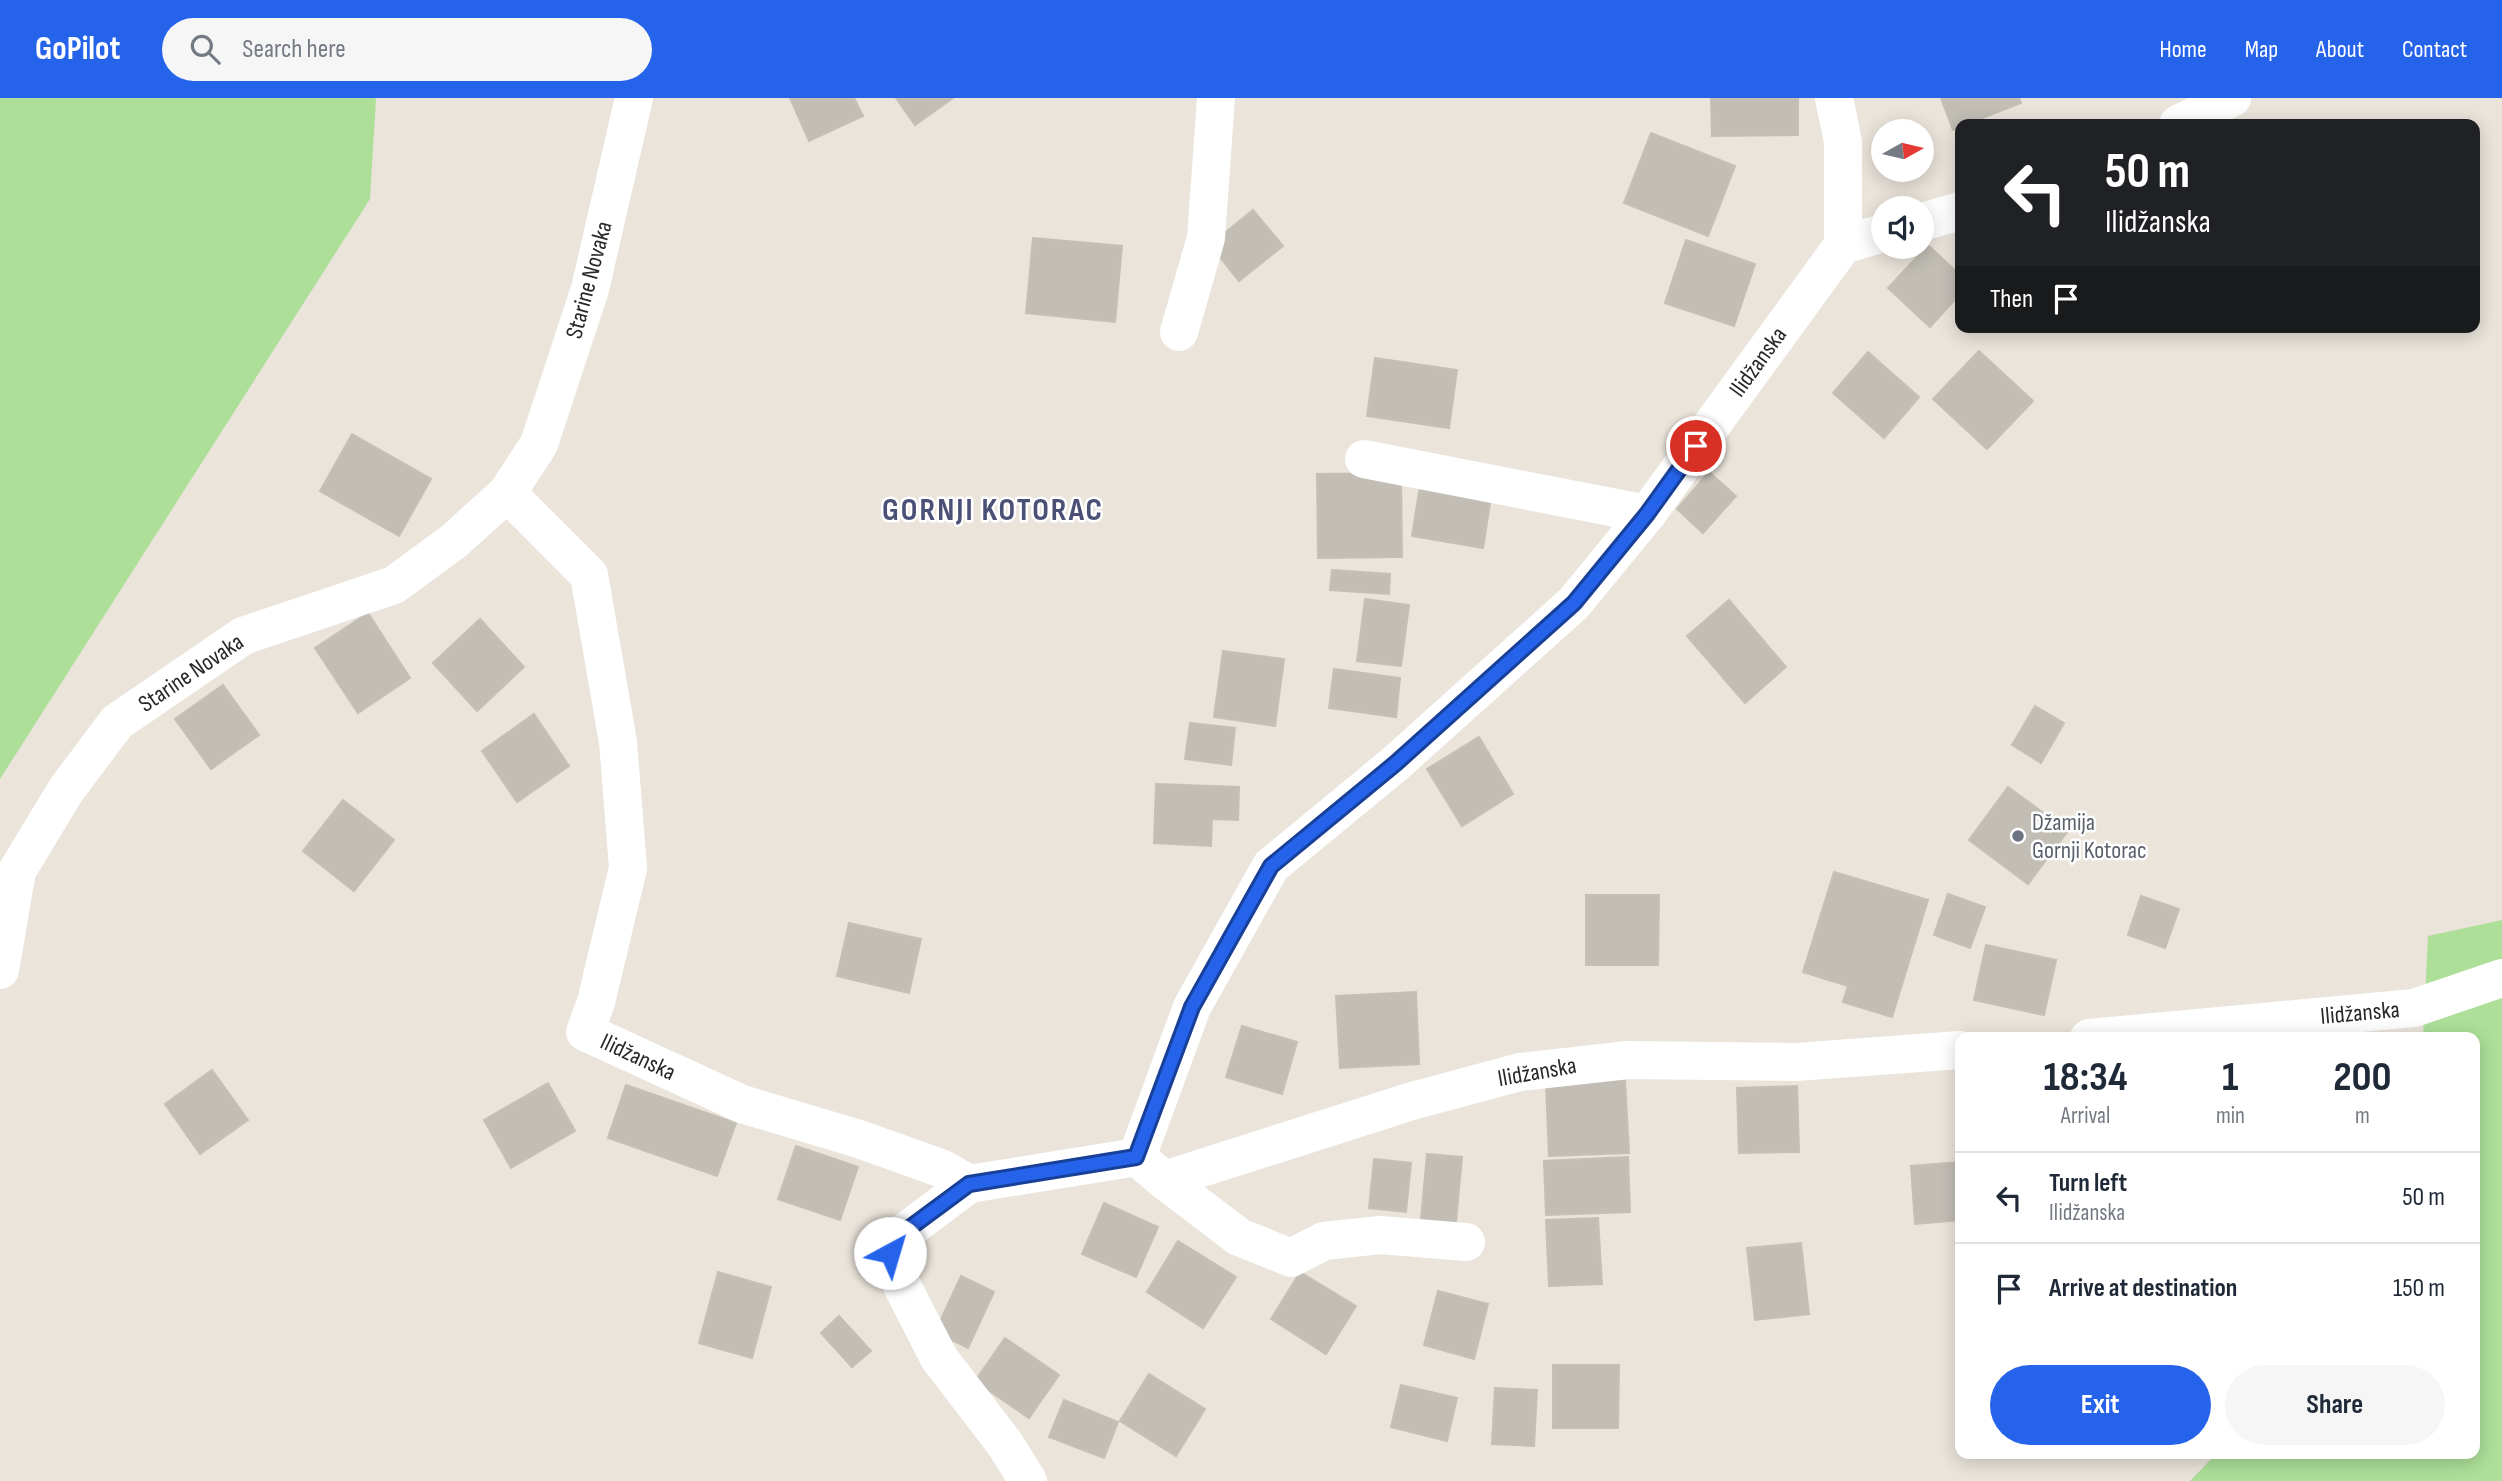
<!DOCTYPE html>
<meta charset="utf-8">
<style>
body{margin:0;font-family:"Sofia Sans Condensed",sans-serif;background:#f6f6f7;color:#1f2937;height:100vh;display:flex;flex-direction:column;font-size:26px;white-space:nowrap}
*{box-sizing:border-box;margin:0}
p{font-size:23px;color:#747a83}
.icon{flex:none;width:38px;height:38px;fill:none;stroke:currentColor;stroke-width:2;stroke-linecap:round;stroke-linejoin:round}
.map{position:relative;flex:1;overflow:hidden}
.drawer{position:absolute;left:1955px;top:934px;width:525px;height:427px;display:flex;flex-direction:column;background:#fff;border-radius:14px;box-shadow:0 4px 18px #0003}
.drawer>*{flex:none}
.hud{position:absolute;left:1955px;top:21px;width:525px;height:214px;border-radius:14px;box-shadow:0 4px 18px #0003;background:#202124;color:#fff;overflow:hidden}
.needle{width:46px;rotate:82deg}
.fabs{position:absolute;left:1871px;top:21px;display:grid;gap:14px}
.fabs a{display:grid;place-items:center;width:63px;height:63px;border-radius:50%;background:#fff;box-shadow:0 4px 18px #0003;font-size:35px}
.pin{position:absolute;display:grid;place-items:center;width:60px;height:60px;color:#fff;margin:-30px;border:4px solid #fff;border-radius:50%;box-shadow:0 2px 7px #0007}
.me{position:absolute;width:77px;margin:-38px;rotate:39deg;stroke-linejoin:round;filter:drop-shadow(0 0 5px #0008)}
.turn{display:flex;align-items:center;gap:24px;height:147px;padding:0 35px;font-size:32px}
.turn .icon{width:91px;height:91px;stroke-width:2.5}
.turn b{display:block;font-size:49px;line-height:60px}
.then{display:flex;align-items:center;height:66px;padding:0 35px;background:#0003;gap:14px;font-size:26px}
.eta{display:flex;justify-content:space-evenly;align-items:center;height:119px;text-align:center}
.eta b{font-size:42px;font-weight:700;line-height:49px}
.primary-button{display:flex;gap:14px;margin-top:auto;padding:14px 35px}
.primary-button a{flex:1;height:80px;border-radius:42px;background:#2563eb;color:#fff;font-size:28px;font-weight:700;line-height:80px;text-align:center}
.primary-button a+a{background:#f6f6f7;color:#1f2937}
ul{padding:0;list-style:none}
li{display:flex;align-items:center;gap:21px;height:91px;padding:0 35px;border-top:2px solid #e0e1e3}
li div{flex:1}
li b{display:block;font-size:26px}
li em{font-style:normal}
header{display:flex;align-items:center;gap:42px;box-sizing:border-box;height:98px;padding:0 35px;background:#2563eb;color:#fff}
header strong{font-size:33px}
nav{display:flex;gap:38px;margin-inline-start:auto;font-size:24px}
.search{width:490px;height:63px;background:#f6f6f7;display:flex;align-items:center;gap:18px;box-sizing:border-box;padding:0 24px;border-radius:38px;color:#747a83;font-size:26px}
.map>svg:first-child{display:block}
.green{fill:#addf99}
.building{fill:#c2beb6;stroke:#c5c0b5;stroke-width:2}
.lines{fill:none;stroke-linecap:round;stroke-linejoin:round}
.minor{stroke:#fff;stroke-width:38}
.route-casing{stroke:#184099;stroke-width:18}
.route{stroke:#2563eb;stroke-width:12}
.worship-dot{fill:#6b7280;stroke:#fff;stroke-width:2.5}
.labels{text-anchor:middle;dominant-baseline:central;stroke-width:5;stroke-linejoin:round;paint-order:stroke}
.street-label{font-size:24px;fill:#282828;stroke:#fff}
.worship-label{font-size:24px;fill:#5b616d;stroke:#fff;text-anchor:start}
.district-label{font-size:32px;font-weight:bold;letter-spacing:2px;fill:#4b5077;stroke:#fff}
</style>
<header>
<strong>GoPilot</strong>
<div class="search"><svg class="icon" aria-label="search" viewBox="0 0 24 24"><circle cx="10" cy="10" r="6"/><path d="M15 15l6 6"/></svg>Search here</div>
<nav><a>Home</a><a>Map</a><a>About</a><a>Contact</a></nav>
</header>
<div class="map">
<svg width="2502" height="1383" viewBox="0 0 2502 1383">
<rect width="100%" height="100%" fill="#eae4db"/>
<!-- green -->
<g class="green">
<path d="M0 0H376L370 101 0 681Z"/>
<path d="M2502 822V1383H2190L2216 1356H2474V940H2423L2428 838Z"/>
</g>
<!-- building -->
<g class="building">
<path d="M790 0H854L863 18 809 43Z"/>
<path d="M896 0H953L915 27Z"/>
<path d="M1711 0H1798V37L1712 38Z"/>
<path d="M1941 0H2019L2021 5 1967 26H1960V29L1953 32Z"/>
<path d="M1651 35 1735 68 1708 138 1624 105Z"/>
<path d="M1253 112 1283 148 1239 183 1210 147Z"/>
<path d="M1033 140 1122 148 1115 224 1026 215Z"/>
<path d="M1686 142 1755 166 1734 228 1665 205Z"/>
<path d="M1928 147 1960 177V196L1930 229 1888 190Z"/>
<path d="M1979 253 2033 303 1987 351 1933 301Z"/>
<path d="M1868 254 1919 299 1884 340 1833 295Z"/>
<path d="M1375 260 1457 272 1449 330 1367 318Z"/>
<path d="M352 336 431 381 399 438 320 393Z"/>
<path d="M1709 374 1736 398 1703 435 1677 411Z"/>
<path d="M1401 375 1402 459 1318 460 1317 376Z"/>
<path d="M1421 382 1492 393 1483 450 1412 438Z"/>
<path d="M1332 472 1390 476 1389 496 1330 492Z"/>
<path d="M1365 501 1409 507 1401 568 1357 563Z"/>
<path d="M1729 502 1786 569 1745 605 1687 538Z"/>
<path d="M368 515 410 580 358 615 315 550Z"/>
<path d="M480 521 524 569 477 613 433 565Z"/>
<path d="M1223 553 1284 561 1275 628 1214 619Z"/>
<path d="M1334 571 1400 580 1396 619 1329 610Z"/>
<path d="M223 587 259 637 211 671 175 621Z"/>
<path d="M2035 608 2064 625 2041 665 2012 647Z"/>
<path d="M534 616 569 668 517 704 482 653Z"/>
<path d="M1190 625 1235 630 1231 667 1185 661Z"/>
<path d="M1479 639 1513 696 1462 728 1427 671Z"/>
<path d="M1156 686 1239 689 1238 722 1212 721 1211 748 1154 745Z"/>
<path d="M2008 689 2068 733 2028 786 1969 742Z"/>
<path d="M343 702 394 742 354 793 303 753Z"/>
<path d="M1834 774 1928 802 1892 919 1843 904 1848 888 1803 874Z"/>
<path d="M1948 796 1985 809 1970 850 1934 837Z"/>
<path d="M1586 797H1659L1658 867H1586Z"/>
<path d="M2141 798 2179 811 2165 850 2128 837Z"/>
<path d="M849 825 921 841 909 895 837 878Z"/>
<path d="M1986 847 2056 862 2044 917 1974 902Z"/>
<path d="M1416 894 1419 966 1340 970 1336 898Z"/>
<path d="M1242 928 1297 944 1282 996 1226 979Z"/>
<path d="M212 972 248 1022 200 1056 165 1006Z"/>
<path d="M1625 982 1629 1055 1549 1058 1546 986Z"/>
<path d="M548 985 575 1033 511 1070 484 1022Z"/>
<path d="M626 987 736 1025 717 1078 608 1040Z"/>
<path d="M1797 988 1799 1054 1739 1055 1737 990Z"/>
<path d="M796 1048 858 1069 840 1122 778 1101Z"/>
<path d="M1427 1056 1462 1059 1456 1124 1421 1121Z"/>
<path d="M1628 1059 1630 1114 1546 1117 1544 1063Z"/>
<path d="M1374 1061 1411 1065 1406 1114 1369 1110Z"/>
<path d="M1960 1064V1122L1915 1126 1911 1068Z"/>
<path d="M1104 1105 1158 1129 1136 1179 1082 1156Z"/>
<path d="M1598 1120 1602 1186 1549 1188 1546 1122Z"/>
<path d="M1178 1143 1236 1179 1203 1230 1147 1194Z"/>
<path d="M1801 1145 1809 1216 1755 1222 1747 1150Z"/>
<path d="M718 1174 771 1189 752 1260 699 1245Z"/>
<path d="M1300 1174 1356 1208 1326 1256 1271 1221Z"/>
<path d="M961 1178 994 1194 968 1250 935 1234Z"/>
<path d="M1438 1193 1488 1206 1474 1261 1424 1247Z"/>
<path d="M839 1218 871 1253 852 1269 821 1235Z"/>
<path d="M1005 1240 1059 1277 1029 1320 975 1283Z"/>
<path d="M1553 1267H1619L1618 1330H1553Z"/>
<path d="M1149 1276 1205 1311 1176 1358 1120 1323Z"/>
<path d="M1401 1287 1457 1300 1447 1343 1391 1329Z"/>
<path d="M1495 1290 1537 1292 1534 1348 1492 1346Z"/>
<path d="M1064 1302 1118 1324 1104 1360 1049 1339Z"/>
</g>
<g class="lines">
<!-- minor -->
<g class="minor">
<path d="M1834 0 1843 44V147"/>
<path d="M2178 26 2232 0"/>
<path d="M1922 124 1960 113"/>
<path d="M1179 234 1206 140 1216 0"/>
<path d="M1364 361 1647 416"/>
<path d="M507 395 589 477 618 644 628 770 596 904 585 934 742 1006 859 1041 943 1071 969 1086"/>
<path d="M0 872 17 773 66 692 117 624 243 538 394 487 454 443 507 395 539 346 590 191 634 0"/>
<path d="M2089 940 2414 910 2502 880"/>
<path d="M1137 1059 1164 1082 1412 1003 1520 974 1628 962 1796 964 1960 952"/>
<path d="M1164 1082 1239 1139 1291 1160 1324 1143 1380 1137 1466 1144"/>
<path d="M1028 1383 1005 1346 939 1260 893 1170 889 1155 893 1143 969 1086 1137 1059 1192 909 1271 768 1396 665 1574 505 1647 416 1843 147 1883 135"/>
</g>
</g>
<g class="lines">
<!-- route casing -->
<g class="route-casing">
<path id="route" d="M890 1155 892 1143 969 1086 1136 1059 1192 909 1271 768 1396 665 1574 505 1647 416 1696 348"/>
</g>
<!-- route -->
<use href="#route" class="route"/>
</g>
<!-- markers -->
<circle class="worship-dot" cx="2018" cy="738" r="7"/>
<g class="labels">
<!-- street labels -->
<g class="street-label">
<text transform="translate(589 182) rotate(-75)">Starine Novaka</text>
<text transform="translate(1758 264) rotate(-54)">Ilidžanska</text>
<text transform="translate(191 575) rotate(-34)">Starine Novaka</text>
<text transform="translate(2360 915) rotate(-5)">Ilidžanska</text>
<text transform="translate(638 959) rotate(25)">Ilidžanska</text>
<text transform="translate(1537 974) rotate(-10)">Ilidžanska</text>
</g>
<!-- worship labels -->
<g class="worship-label">
<text x="2032" y="724">Džamija<tspan x="2032" dy="28">Gornji Kotorac</tspan></text>
</g>
<!-- district labels -->
<g class="district-label">
<text x="993" y="412">GORNJI KOTORAC</text>
</g>
</g>
</svg>
<div class="fabs">
<a><svg class="needle" viewBox="-14 -14 28 28"><path d="M0-13l5 13h-10z" fill="#e53935"/><path d="M0 13l5-13h-10z" fill="#747a83"/></svg></a>
<a><svg class="icon" aria-label="sound" viewBox="0 0 24 24"><path d="M4 9h4l5-4v14l-5-4H4zM17 9q2 3 0 6"/></svg></a>
</div>
<div class="pin" style="left:1696px;top:348px;background:#d93025"><svg class="icon" aria-label="arrive" viewBox="0 0 24 24"><path d="M6 21V4h12l-3 4 3 4H6"/></svg></div>
<svg class="me" style="left:890px;top:1155px" viewBox="-20 -20 40 40"><circle r="19" fill="#fff"/><path d="M0-13L10 11 0 6-10 11z" fill="#2563eb"/></svg>
<div class="hud">
<div class="turn"><svg class="icon" aria-label="left" viewBox="0 0 24 24"><path d="M17 20v-9H6M10 6l-5 5 5 5"/></svg><div><b>50 m</b>Ilidžanska</div></div>
<div class="then">Then<svg class="icon" aria-label="arrive" viewBox="0 0 24 24"><path d="M6 21V4h12l-3 4 3 4H6"/></svg></div>
</div>
<section class="drawer">
<div class="eta">
<div><b>18:34</b><p>Arrival</p></div>
<div><b>1</b><p>min</p></div>
<div><b>200</b><p>m</p></div>
</div>
<ul>
<li><svg class="icon" aria-label="left" viewBox="0 0 24 24"><path d="M17 20v-9H6M10 6l-5 5 5 5"/></svg><div><b>Turn left</b><p>Ilidžanska</p></div><em>50 m</em></li>
<li><svg class="icon" aria-label="arrive" viewBox="0 0 24 24"><path d="M6 21V4h12l-3 4 3 4H6"/></svg><div><b>Arrive at destination</b></div><em>150 m</em></li>
</ul>
<div class="primary-button"><a>Exit</a><a>Share</a></div>
</section>
</div>
